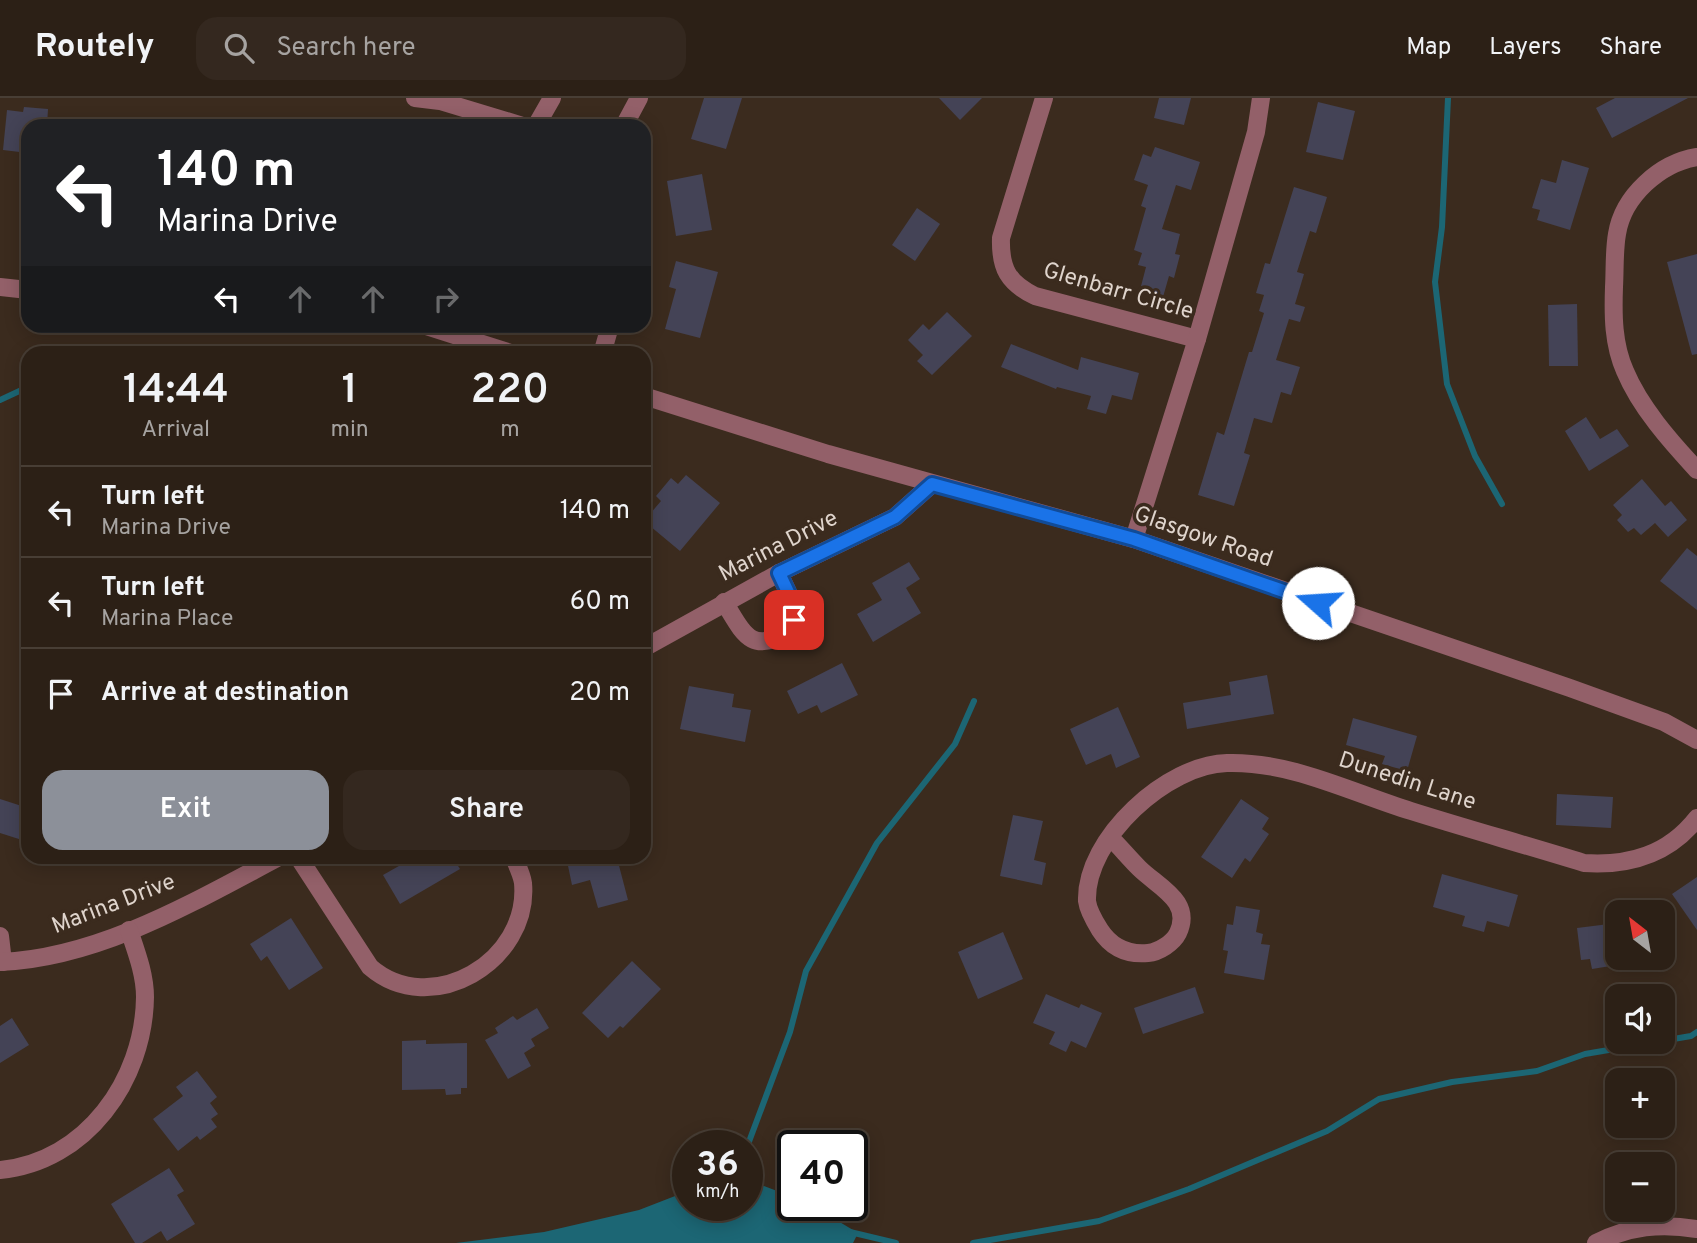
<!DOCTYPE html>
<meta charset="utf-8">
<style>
body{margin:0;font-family:Overpass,sans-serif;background:#34281f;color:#f1f3f6;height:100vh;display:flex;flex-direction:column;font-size:26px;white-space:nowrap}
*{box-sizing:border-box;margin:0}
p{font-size:23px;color:#a6a3a1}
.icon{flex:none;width:38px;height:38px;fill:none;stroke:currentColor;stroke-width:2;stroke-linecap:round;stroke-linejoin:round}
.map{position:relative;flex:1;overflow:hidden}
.panel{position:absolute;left:21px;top:248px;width:630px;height:518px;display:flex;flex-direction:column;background:#2c2016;border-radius:21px;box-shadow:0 4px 18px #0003,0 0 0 2px #483e35}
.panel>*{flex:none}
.banner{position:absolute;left:21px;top:21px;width:630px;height:214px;border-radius:21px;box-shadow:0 4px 18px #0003,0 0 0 2px #483e35;background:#202124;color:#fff;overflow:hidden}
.needle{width:46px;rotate:329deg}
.tools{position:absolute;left:1605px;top:802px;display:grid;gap:14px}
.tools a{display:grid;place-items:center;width:70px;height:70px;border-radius:14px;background:#2c2016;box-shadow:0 4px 18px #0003,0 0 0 2px #483e35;font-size:35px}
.speed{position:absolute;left:672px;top:1032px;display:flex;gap:14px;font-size:35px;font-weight:700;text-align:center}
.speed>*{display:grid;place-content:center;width:91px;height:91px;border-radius:50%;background:#2c2016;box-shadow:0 4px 18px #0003,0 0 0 2px #483e35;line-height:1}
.speed small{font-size:18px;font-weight:400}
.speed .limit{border:4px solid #111;border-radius:10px;background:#fff;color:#111}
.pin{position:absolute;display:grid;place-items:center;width:60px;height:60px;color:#fff;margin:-30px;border-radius:14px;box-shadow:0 4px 10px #0006}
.me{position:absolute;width:77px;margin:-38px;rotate:289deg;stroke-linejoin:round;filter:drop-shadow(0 0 5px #0008)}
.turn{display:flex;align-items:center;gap:24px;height:147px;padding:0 21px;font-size:32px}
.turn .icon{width:91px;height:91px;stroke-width:2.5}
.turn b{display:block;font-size:49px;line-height:60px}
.lanes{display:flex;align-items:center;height:66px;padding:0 21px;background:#0003;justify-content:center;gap:35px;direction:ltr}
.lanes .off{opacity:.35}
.eta{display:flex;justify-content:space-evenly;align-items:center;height:119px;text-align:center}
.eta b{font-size:42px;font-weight:600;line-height:49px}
.button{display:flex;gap:14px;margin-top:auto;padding:14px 21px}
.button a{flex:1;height:80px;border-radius:21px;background:#8c9099;color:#fff;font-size:28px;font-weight:600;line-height:80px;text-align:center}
.button a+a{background:#34281f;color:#f1f3f6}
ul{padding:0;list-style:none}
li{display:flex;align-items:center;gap:21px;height:91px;padding:0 21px;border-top:2px solid #483e35}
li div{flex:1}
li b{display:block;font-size:26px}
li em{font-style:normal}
header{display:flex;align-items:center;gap:42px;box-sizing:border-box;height:98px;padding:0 35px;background:#2c2016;border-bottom:2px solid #483e35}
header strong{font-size:33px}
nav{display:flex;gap:38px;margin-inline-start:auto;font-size:24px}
.search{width:490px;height:63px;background:#34281f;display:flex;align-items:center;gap:18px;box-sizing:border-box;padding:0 24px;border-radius:21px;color:#a6a3a1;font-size:26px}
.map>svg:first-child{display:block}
.water{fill:#1c6674}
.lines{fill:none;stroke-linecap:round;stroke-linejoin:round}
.stream{stroke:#1c6674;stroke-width:6}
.building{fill:#444356}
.minor{stroke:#936069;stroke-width:18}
.route-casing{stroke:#114b97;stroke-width:18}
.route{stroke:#1a73e8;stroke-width:12}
.labels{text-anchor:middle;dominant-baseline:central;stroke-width:7;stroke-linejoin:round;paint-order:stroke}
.street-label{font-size:23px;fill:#dfd4cc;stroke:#3b2b1e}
</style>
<header>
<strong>Routely</strong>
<div class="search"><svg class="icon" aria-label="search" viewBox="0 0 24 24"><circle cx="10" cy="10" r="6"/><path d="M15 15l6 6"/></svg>Search here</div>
<nav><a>Map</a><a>Layers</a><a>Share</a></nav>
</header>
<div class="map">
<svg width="1697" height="1145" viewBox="0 0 1697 1145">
<rect width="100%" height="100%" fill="#3b2b1e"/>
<!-- water -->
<path class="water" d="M747 1078 751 1083 793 1099V1108H813L858 1135 853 1145H456L544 1134 639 1112 688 1093V1108H747Z"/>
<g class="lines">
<!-- stream -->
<g class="stream">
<path d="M1448 0 1442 129 1435 184 1447 286 1475 358 1502 406"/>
<path d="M0 302 28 289"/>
<path d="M747 1049 790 934 806 873 877 745 955 646 974 603"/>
<path d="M850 1134 896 1145"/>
<path d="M973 1145 1099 1123 1189 1091 1327 1033 1379 1001 1452 984 1537 973 1585 956 1691 938 1697 934"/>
</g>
</g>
<!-- building -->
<g class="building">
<path d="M704 0H742L726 51 691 41Z"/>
<path d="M939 0H982L960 22Z"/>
<path d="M1159 0H1191L1184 27 1154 20Z"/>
<path d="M1615 0H1688L1612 40 1596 10Z"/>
<path d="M1318 4 1355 13 1343 62 1306 54Z"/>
<path d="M24 9 48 11 47 28H28V55L3 52 7 12 23 14Z"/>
<path d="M1155 49 1200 64 1191 92 1176 87 1162 131 1180 136 1175 156 1180 157 1174 180 1169 178 1163 199 1140 192 1146 169 1138 167 1142 155 1134 152 1146 110 1141 108 1148 87 1134 82 1143 56 1151 59Z"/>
<path d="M1562 62 1589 70 1570 132 1537 122 1540 112 1532 110 1541 81 1556 85Z"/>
<path d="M702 76 712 132 676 138 667 83Z"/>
<path d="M1294 89 1327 99 1316 135 1310 133 1297 174 1304 176 1295 206 1305 209 1300 224 1289 221 1276 262 1300 269 1291 297 1281 294 1272 325 1254 320 1244 355 1250 357 1234 408 1198 397 1217 334 1224 337 1249 254H1252L1264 215 1259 213 1264 197 1256 195 1265 165 1270 166Z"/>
<path d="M917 110 940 126 915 163 892 147Z"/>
<path d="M1697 156V256L1692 257 1667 164Z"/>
<path d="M676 163 718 174 700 240 665 231 676 191 669 189Z"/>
<path d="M1577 206 1578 268H1549L1548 207Z"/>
<path d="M947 214 972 238 932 277 917 263 923 257 908 242 923 226 929 232Z"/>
<path d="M1011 246 1078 272 1081 259 1139 275 1132 302 1112 297 1106 316 1087 311 1091 298 1057 289 1056 291 1001 269Z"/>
<path d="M1586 319 1600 341 1617 331 1629 348 1589 373 1565 333Z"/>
<path d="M686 377 720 405 680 453 644 423 661 403 656 398 671 380 678 386Z"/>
<path d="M1642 381 1665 408 1671 403 1687 422 1668 439 1655 425 1641 437 1634 430 1628 434 1617 422 1622 417 1613 407Z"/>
<path d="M1687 450 1697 458V512L1660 483Z"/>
<path d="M909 464 920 481 906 490 921 515 873 544 857 516 882 502 872 485Z"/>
<path d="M842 565 858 597 821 615 817 607 798 616 787 593Z"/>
<path d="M1267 577 1274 616 1187 631 1183 605 1231 597 1229 584Z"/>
<path d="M689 588 734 596 732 609 751 612 745 644 680 631Z"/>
<path d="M1118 609 1140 659 1116 670 1111 656 1086 667 1070 631Z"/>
<path d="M1353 620 1417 638 1407 673 1382 666 1385 658 1346 647Z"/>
<path d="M1557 696 1613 699 1611 730 1556 727Z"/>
<path d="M0 701 28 710 22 742 0 735Z"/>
<path d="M1241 701 1269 720 1262 731 1269 736 1250 764 1245 760 1232 780 1201 759Z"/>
<path d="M1013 717 1043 723 1034 762 1046 765 1042 787 1000 778Z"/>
<path d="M413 760H453L460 771 400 806 383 777Z"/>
<path d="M581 760H617L628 802 598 810 590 782 572 787 567 763Z"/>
<path d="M1442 776 1518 797 1509 829 1487 823 1484 834 1462 828 1465 818 1433 809Z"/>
<path d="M1697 779V832L1672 796Z"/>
<path d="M1236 808 1260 812 1256 834 1263 836 1261 846 1270 847 1264 882 1224 875 1228 853 1223 852 1227 826 1233 827Z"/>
<path d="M291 820 323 870 289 892 267 858 261 863 250 846Z"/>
<path d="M1617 825V867L1592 871 1590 861 1581 862 1577 830Z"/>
<path d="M1003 834 1023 881 978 901 958 854Z"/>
<path d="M632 863 661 891 623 930 620 928 608 940 582 915Z"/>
<path d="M1195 889 1204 915 1143 936 1134 910Z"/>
<path d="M1046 896 1079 910 1081 906 1102 915 1086 950 1071 943 1066 954 1049 946 1055 934 1033 925Z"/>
<path d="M537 910 549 930 531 941 535 948 524 955 531 968 508 981 485 942 498 935 495 930 513 918 517 922Z"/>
<path d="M12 920 29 947 0 965V928Z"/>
<path d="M426 942V946L467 945V990H461V996L446 997 445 991 402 992V943Z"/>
<path d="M197 973 217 999 210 1005 218 1016 211 1021 217 1029 200 1042 197 1038 178 1053 153 1021 183 998 176 989Z"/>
<path d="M169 1070 184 1093 177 1097 195 1126 167 1143 161 1133 142 1145H135L111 1106Z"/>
</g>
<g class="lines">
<!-- minor -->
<g class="minor">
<path d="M415 0 440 3 523 28"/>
<path d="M1044 0 1001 140C1000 170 1008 185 1035 198L1197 241"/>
<path d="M536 28 552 0"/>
<path d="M624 28 639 0"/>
<path d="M1697 59C1660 65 1623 98 1617 136 1614 153 1615 171 1614 189 1613 217 1613 246 1625 273 1640 309 1670 343 1697 372"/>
<path d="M0 189 28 192"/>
<path d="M426 228 514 256"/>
<path d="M602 256 610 228"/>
<path d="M644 298 828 356 1134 441 1570 590 1664 624 1697 642"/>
<path d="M1134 441 1197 241 1256 34 1261 0"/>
<path d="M724 504C743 534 750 557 788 534L795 509 779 475"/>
<path d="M644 550 779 475 895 419 932 386"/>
<path d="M1110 739C1120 749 1129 760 1139 770 1158 789 1193 803 1178 835 1173 845 1159 854 1148 855 1127 857 1111 849 1100 832 1095 824 1088 811 1087 803 1085 740 1168 666 1227 665 1291 663 1352 695 1411 713 1468 731 1526 747 1584 765 1629 768 1668 757 1697 720"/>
<path d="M299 760 370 869C431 922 530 863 523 785 522 777 517 767 514 760"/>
<path d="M0 838 3 864"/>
<path d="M0 864C98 860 192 805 277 760"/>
<path d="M0 1072C86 1064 144 982 145 899 145 876 136 853 129 832"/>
<path d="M1596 1145C1629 1128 1661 1125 1697 1131"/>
</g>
</g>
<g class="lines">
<!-- route casing -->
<g class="route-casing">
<path id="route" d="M794 522 795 509 779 475 895 419 932 386 1134 441 1318 505"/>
</g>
<!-- route -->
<use href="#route" class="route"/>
</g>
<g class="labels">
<!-- street labels -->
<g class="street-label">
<text transform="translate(1118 194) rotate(16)">Glenbarr Circle</text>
<text transform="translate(1203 440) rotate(19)">Glasgow Road</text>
<text transform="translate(779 449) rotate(-27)">Marina Drive</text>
<text transform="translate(1407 684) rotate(18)">Dunedin Lane</text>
<text transform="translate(114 807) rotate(-21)">Marina Drive</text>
</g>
</g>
</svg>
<div class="tools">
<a><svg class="needle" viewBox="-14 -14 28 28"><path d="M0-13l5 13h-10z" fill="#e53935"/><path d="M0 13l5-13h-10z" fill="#a6a3a1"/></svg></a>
<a><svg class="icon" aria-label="sound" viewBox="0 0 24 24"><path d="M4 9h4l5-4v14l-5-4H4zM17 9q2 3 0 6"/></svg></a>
<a>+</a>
<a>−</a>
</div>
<div class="speed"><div>36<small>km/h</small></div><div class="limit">40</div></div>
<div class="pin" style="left:794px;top:522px;background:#d93025"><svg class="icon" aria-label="arrive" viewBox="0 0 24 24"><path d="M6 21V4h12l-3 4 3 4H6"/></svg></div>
<svg class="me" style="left:1318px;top:505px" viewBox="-20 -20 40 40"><circle r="19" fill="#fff"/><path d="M0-13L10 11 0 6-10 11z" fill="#1a73e8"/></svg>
<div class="banner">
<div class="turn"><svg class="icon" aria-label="left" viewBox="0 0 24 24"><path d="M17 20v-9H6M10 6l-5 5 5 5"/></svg><div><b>140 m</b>Marina Drive</div></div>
<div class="lanes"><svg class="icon" aria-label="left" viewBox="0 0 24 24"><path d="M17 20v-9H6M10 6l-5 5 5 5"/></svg><svg class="icon off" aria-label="ahead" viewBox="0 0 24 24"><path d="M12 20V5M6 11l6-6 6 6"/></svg><svg class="icon off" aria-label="ahead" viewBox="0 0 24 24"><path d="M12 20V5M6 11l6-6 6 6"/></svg><svg class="icon off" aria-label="right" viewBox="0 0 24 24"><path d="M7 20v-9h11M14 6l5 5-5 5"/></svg></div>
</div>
<section class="panel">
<div class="eta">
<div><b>14:44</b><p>Arrival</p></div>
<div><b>1</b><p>min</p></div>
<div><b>220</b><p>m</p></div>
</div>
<ul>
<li><svg class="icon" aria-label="left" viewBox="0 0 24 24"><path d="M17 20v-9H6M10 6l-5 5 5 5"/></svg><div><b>Turn left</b><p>Marina Drive</p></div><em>140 m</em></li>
<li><svg class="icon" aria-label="left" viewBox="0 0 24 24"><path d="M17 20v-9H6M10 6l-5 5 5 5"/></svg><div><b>Turn left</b><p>Marina Place</p></div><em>60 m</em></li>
<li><svg class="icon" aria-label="arrive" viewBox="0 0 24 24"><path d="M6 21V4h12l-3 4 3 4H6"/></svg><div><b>Arrive at destination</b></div><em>20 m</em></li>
</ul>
<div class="button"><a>Exit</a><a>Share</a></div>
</section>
</div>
